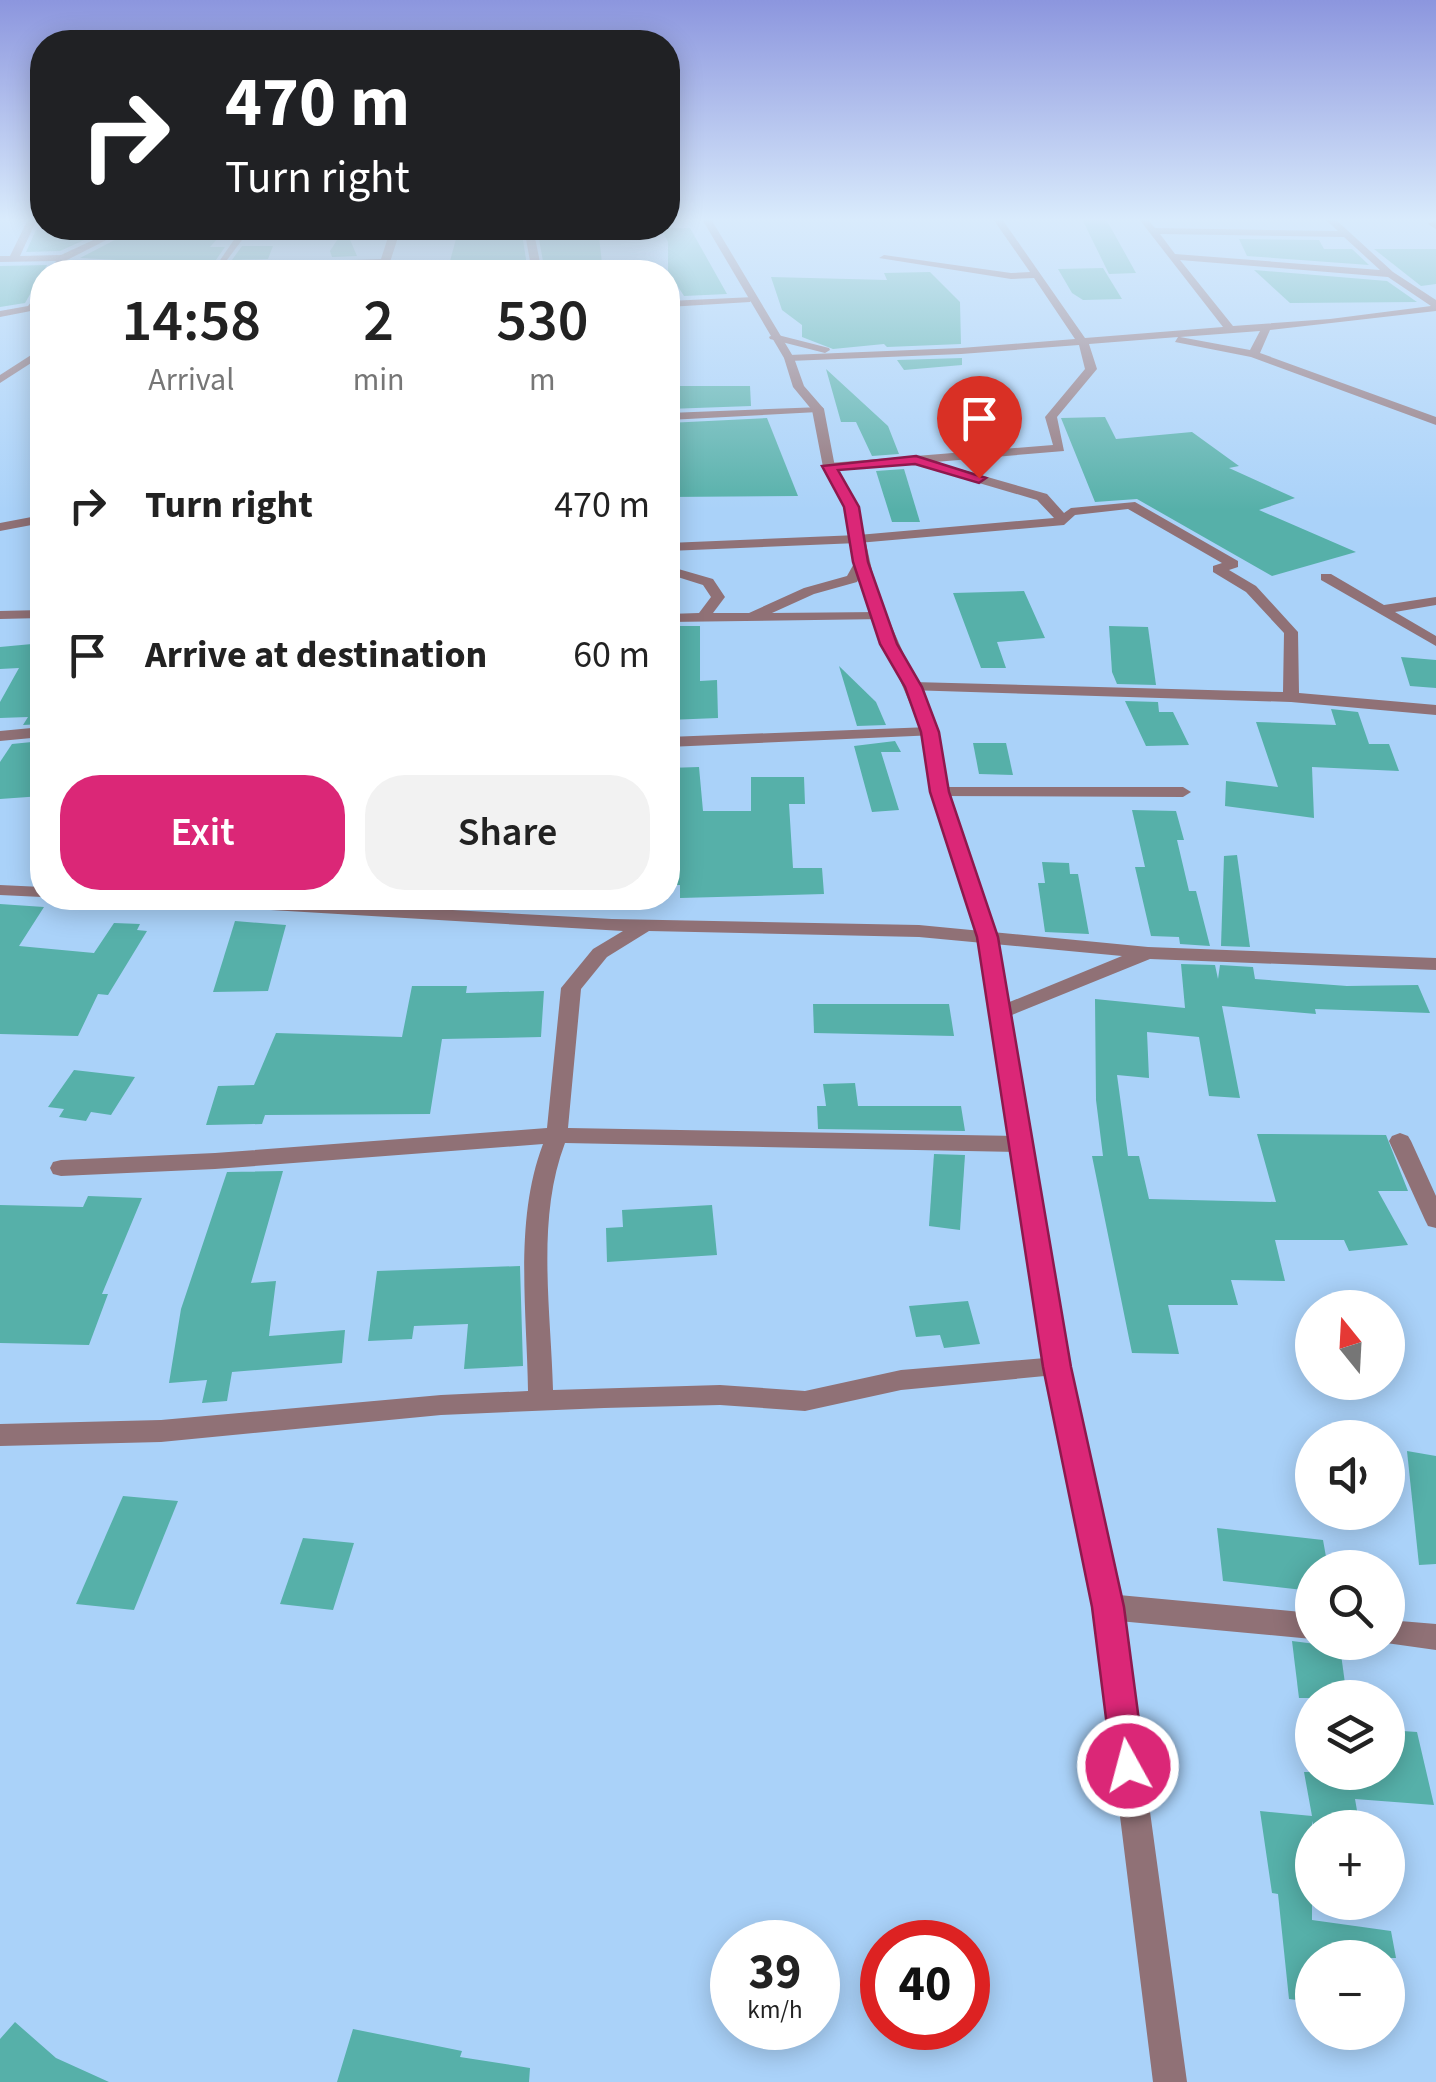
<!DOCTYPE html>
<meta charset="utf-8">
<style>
body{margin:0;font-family:"Source Sans 3",sans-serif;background:#f2f2f2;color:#222;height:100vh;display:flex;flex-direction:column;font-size:38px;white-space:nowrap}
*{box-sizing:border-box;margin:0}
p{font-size:32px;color:#767676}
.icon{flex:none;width:55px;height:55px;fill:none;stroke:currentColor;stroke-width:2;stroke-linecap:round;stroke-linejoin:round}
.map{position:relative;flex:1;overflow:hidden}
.panel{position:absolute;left:30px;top:260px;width:650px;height:650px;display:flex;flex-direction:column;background:#fff;border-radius:40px;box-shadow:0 5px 25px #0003}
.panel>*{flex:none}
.guide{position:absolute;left:30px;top:30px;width:650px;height:210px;border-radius:40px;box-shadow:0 5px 25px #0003;background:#202124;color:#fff;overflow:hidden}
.needle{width:65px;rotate:342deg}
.buttons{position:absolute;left:1295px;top:1290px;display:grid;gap:20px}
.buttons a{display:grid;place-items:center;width:110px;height:110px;border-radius:50%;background:#fff;box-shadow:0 5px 25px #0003;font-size:50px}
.speed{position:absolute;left:710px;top:1920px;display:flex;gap:20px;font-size:50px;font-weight:700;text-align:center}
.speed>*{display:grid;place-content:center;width:130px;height:130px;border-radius:50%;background:#fff;box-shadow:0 5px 25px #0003;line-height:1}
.speed small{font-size:25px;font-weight:400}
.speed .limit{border:15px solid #d22;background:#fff;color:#111}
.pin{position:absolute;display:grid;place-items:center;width:85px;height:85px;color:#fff;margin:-102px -42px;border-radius:50% 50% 50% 0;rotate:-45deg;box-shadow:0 0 10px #0007}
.pin .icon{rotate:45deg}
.me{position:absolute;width:110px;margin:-55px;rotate:353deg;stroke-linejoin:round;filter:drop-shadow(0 0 8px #0008)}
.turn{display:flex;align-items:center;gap:35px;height:210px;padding:0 30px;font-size:45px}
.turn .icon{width:130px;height:130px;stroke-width:2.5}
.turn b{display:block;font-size:70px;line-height:85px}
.eta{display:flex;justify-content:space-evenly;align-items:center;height:170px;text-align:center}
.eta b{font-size:60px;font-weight:600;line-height:70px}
.action{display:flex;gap:20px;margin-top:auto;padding:20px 30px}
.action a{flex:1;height:115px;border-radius:40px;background:#db2777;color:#fff;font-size:40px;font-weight:600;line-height:115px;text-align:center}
.action a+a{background:#f2f2f2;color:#222}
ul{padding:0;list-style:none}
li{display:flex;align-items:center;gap:30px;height:150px;padding:0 30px}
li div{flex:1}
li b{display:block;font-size:38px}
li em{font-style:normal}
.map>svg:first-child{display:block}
.building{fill:#56b0a9}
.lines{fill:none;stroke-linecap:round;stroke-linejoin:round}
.minor{fill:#907176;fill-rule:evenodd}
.tertiary{fill:#907176;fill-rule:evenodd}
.route{fill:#db2777;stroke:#8e194d;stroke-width:2.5}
</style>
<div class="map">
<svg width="1436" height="2082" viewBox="0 0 1436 2082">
<rect width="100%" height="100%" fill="#aad2f9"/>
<!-- building -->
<g class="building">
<path d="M1082 219H1106L1136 273 1109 274Z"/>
<path d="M154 228 226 229 210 247H225L211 267 213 272H194V264L80 258 132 231Z"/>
<path d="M345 228 357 256 332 257 330 251Z"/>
<path d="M459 228H521L528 272H447Z"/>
<path d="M537 228H598L603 272H545Z"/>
<path d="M661 228H690L727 294 684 296 668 271V242Z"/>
<path d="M36 230 104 231 60 251 26 252Z"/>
<path d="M1239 239 1319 240 1324 249H1352L1369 265 1247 256Z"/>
<path d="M242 246H273L268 259 232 260Z"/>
<path d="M1374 249H1436V284L1421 286Z"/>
<path d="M47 265 25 303 0 307V266Z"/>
<path d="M1103 268 1122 299 1083 300 1072 293 1058 269Z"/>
<path d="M1254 270 1387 281 1417 302 1290 303Z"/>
<path d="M930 272 960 302 961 344 887 347 884 344 833 349 802 337V325L782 310 771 277 887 280 884 273Z"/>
<path d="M962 358V365L904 370 897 360Z"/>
<path d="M826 369 888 426 899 454 872 456 856 422H841Z"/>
<path d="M668 386H750L751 406 668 409Z"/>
<path d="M1105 417 1116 439 1192 432 1239 466 1229 468 1295 498 1259 510 1356 552 1272 576 1137 499 1095 502 1061 418Z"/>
<path d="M767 418 798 496 668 497V423Z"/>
<path d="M904 469 920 522H892L876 471Z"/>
<path d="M1024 591 1045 638 997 642 1006 668H981L953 593Z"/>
<path d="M42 626V724L23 725 28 717 0 718V702L19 668 0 669V647L32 644Z"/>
<path d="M668 626H700V681L717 680 718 718 668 720Z"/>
<path d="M1109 626 1148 627 1156 685 1117 684 1112 672Z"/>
<path d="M1401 657 1436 660V688L1410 686Z"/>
<path d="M839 666 876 702 886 725 857 726Z"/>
<path d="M1125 701 1158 702 1159 712H1173L1189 745 1146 746Z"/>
<path d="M1331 709 1358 712 1369 744H1389L1399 771 1312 767 1314 818 1225 806 1226 781 1278 787 1256 722 1336 725Z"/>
<path d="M42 741V796L0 799V762L12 744Z"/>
<path d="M895 741 901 752H881L899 810 872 812 854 746Z"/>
<path d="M973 743H1006L1013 775 979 774Z"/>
<path d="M699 767 703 811H751V777H804L805 804H789L793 868H822L824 894 680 898V885H674L675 804H668V768Z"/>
<path d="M1132 810 1176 811 1184 840H1177L1189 891H1196L1210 946 1180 944 1179 937 1151 936 1135 867H1145Z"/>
<path d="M1237 855 1250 947 1221 946 1224 856Z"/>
<path d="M1042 862 1069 863 1070 874H1078L1089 934 1045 932 1038 883H1045Z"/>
<path d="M0 904 44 907 19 946 94 953 114 923 140 924 137 930 147 931 108 995 98 994 78 1036 0 1034Z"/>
<path d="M235 921 286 925 268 991 213 992Z"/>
<path d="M1181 964 1215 965 1218 979 1220 965 1253 967 1255 979 1347 986 1418 985 1430 1013 1315 1009 1316 1014 1222 1006 1240 1098 1209 1096 1199 1037 1147 1032 1149 1078 1117 1075 1128 1156H1139L1149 1199 1276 1202 1257 1134 1386 1135 1408 1191H1378L1408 1245 1349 1251 1344 1240H1275L1285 1281 1231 1280 1238 1305H1168L1179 1354 1132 1353 1092 1156H1103L1096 1100 1095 999 1185 1008Z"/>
<path d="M412 986H467L466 993 544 991 541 1037 442 1039 430 1114 265 1115 262 1124 206 1125 218 1086 254 1085 276 1033 402 1037Z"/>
<path d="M813 1004H949L954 1036 814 1033Z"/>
<path d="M74 1070 135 1077 111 1115 91 1112 86 1121 59 1117 64 1109 48 1107Z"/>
<path d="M855 1083 858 1106H961L965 1131 818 1129 817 1106H826L823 1084Z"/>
<path d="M934 1154 965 1155 960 1230 929 1226Z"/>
<path d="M283 1171 251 1283 276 1281 269 1336 345 1330 342 1363 232 1372 227 1401 202 1403 207 1380 169 1383 181 1309 227 1172Z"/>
<path d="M88 1196 142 1198 102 1294H108L89 1345 0 1343V1205L83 1207Z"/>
<path d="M712 1205 717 1255 607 1262 606 1228 623 1227 622 1210Z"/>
<path d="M520 1266 523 1366 464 1369 468 1324 414 1326 412 1339 368 1341 377 1271Z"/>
<path d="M968 1301 980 1344 944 1348 940 1335 916 1337 909 1306Z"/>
<path d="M1407 1451 1436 1456V1564L1419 1565Z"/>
<path d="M123 1496 178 1501 134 1610 76 1604Z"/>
<path d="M1217 1528 1323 1540 1328 1568H1312V1591L1223 1581Z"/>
<path d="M303 1538 354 1543 333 1610 280 1604Z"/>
<path d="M1292 1641 1340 1647 1347 1698H1299Z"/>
<path d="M1388 1730 1417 1732 1434 1805 1355 1799 1360 1828H1314L1312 1821V1920L1391 1931 1396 1958H1312V2002L1289 1999 1278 1894 1272 1893 1260 1811 1312 1816 1304 1772H1388Z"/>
<path d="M15 2022 56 2058 109 2082H0V2039Z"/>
<path d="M353 2029 462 2051 460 2057 530 2068 529 2082H337Z"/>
</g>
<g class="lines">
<!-- minor -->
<g class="minor">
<path d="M28 219H37L20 256 61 255 119 228H130L67 260 59 272H49L56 261 0 262V256H10Z"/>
<path d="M993 219H1002L1085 338 1223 327 1139 219H1147L1155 228 1338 231 1325 219H1335L1393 272 1436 300V311L1270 330 1260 353 1436 417V425L1251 357 1175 342 1178 337 1089 344 1097 369 1057 417 1064 451 935 462 1047 494 1064 513 1071 508 1135 502 1238 561V567L1229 570 1256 586 1298 632 1299 693 1436 705V715L1291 702 908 690 905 687 913 682 1283 692 1284 633 1246 592 1213 572V566L1222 563 1128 509 1075 515 1064 525 858 543 668 551V543L858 535 1054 518 1037 500 928 468V463L829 471 823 467 829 463 1053 445 1045 417 1085 369 1079 345 961 354 789 361 784 358 789 355 961 348 1075 339 1034 278 1011 279 879 258 884 255 1011 273 1030 272ZM1160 234 1344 237 1380 270 1175 254ZM1180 260 1388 277 1431 306 1330 319 1233 326ZM1260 331 1250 350 1180 337Z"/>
<path d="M1433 221 1436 222V229L1428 224Z"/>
<path d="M242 228H251L224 264 381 259 391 228H401L390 262 385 265 214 269Z"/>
<path d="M524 228H533L542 272H532Z"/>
<path d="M42 288V299L36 310 0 317V311L28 306Z"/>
<path d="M754 297 750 302 668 307V301Z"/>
<path d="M774 334 829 348 830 350 825 353 770 339 769 337Z"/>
<path d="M42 348V356L0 383V375Z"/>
<path d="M822 407 824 409 818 412 668 420V413Z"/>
<path d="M42 515V523L0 531V523Z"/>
<path d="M856 560 868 563 857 582 814 594 772 613 880 612 885 613V619L668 622V614L699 613 711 597 703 585 668 574V566L713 579 725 597 713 613H749L804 588 847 576Z"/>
<path d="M1321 574H1331L1384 605 1436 597V605L1395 612 1436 636V646L1321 580Z"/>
<path d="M42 610V618L0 619V611Z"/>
<path d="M42 727V737L0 741V731Z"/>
<path d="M930 727 938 732 936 735 668 747V737Z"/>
<path d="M940 787H1183L1191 792 1183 797 934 796V788Z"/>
<path d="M0 885 42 887V897L0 895Z"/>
<path d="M145 898H239L612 919 919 925 1148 947 1436 958V970L1150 959 1002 1019 992 1013 995 1008 1122 956 919 937 649 931 607 957 581 989 568 1128 1022 1136 1030 1139 1033 1144 1030 1149 1022 1152 565 1143C536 1219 551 1310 553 1390L720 1385 805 1391 901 1370 1057 1357 1066 1360 1069 1367 1066 1374 901 1390 805 1411 720 1405 604 1408 441 1415 161 1442 0 1446V1424L161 1420 441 1395 528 1391C527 1311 514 1220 543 1144L215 1169 61 1176 53 1174 50 1168 53 1162 61 1160 215 1153 547 1128 561 988 593 949 623 931 154 903Z"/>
<path d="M1400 1133 1408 1136 1411 1141 1436 1196V1228L1428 1226 1425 1220 1389 1141 1392 1136Z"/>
<path d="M1108 1594 1312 1613V1639L1108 1620 1098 1616 1094 1607 1098 1598Z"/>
<path d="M1388 1620 1436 1624V1650L1379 1642H1388Z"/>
</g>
<!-- tertiary -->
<path class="tertiary" d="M702 219H711L794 358 804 386 824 409 835 467 858 507 877 593 938 732 948 792 996 937 1069 1367 1122 1607 1187 2082H1153L1094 1607 1045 1367 978 937 932 792 922 732 863 593 846 507 823 467 812 410 793 387 784 358Z"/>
</g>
<!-- sky -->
<linearGradient id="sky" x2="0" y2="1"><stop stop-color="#8c96de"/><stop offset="0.43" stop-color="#d9ebfc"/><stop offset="1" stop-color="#d9ebfc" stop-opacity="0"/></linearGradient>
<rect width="1436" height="510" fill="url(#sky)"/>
<!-- route -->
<path class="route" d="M916 456 986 478 979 483 915 464 838 470 859 507 868 562 897 644 922 687 939 732 949 792 998 937 1071 1367 1124 1607 1145 1766 1140 1777 1128 1782 1117 1777 1112 1766 1092 1607 1043 1367 977 937 930 792 921 732 905 687 880 644 853 562 844 507 822 466Z"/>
</svg>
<div class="buttons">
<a><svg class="needle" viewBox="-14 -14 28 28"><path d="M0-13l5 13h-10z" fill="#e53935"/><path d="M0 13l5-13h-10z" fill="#767676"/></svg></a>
<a><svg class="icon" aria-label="sound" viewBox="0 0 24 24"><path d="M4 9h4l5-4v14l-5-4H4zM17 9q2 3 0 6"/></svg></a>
<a><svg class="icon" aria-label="search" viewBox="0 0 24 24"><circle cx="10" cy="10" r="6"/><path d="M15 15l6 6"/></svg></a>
<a><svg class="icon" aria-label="layers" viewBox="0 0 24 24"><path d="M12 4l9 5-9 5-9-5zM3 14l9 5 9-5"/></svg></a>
<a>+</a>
<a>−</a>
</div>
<div class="speed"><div>39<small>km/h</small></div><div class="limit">40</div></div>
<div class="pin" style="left:979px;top:478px;background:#d93025"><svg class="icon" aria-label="arrive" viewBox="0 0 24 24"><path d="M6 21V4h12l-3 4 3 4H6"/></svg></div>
<svg class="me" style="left:1128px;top:1766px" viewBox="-20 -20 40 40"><circle r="17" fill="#db2777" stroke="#fff" stroke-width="3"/><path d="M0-11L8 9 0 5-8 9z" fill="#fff"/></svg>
<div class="guide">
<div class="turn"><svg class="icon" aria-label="right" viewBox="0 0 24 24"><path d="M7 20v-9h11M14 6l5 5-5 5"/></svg><div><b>470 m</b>Turn right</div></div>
</div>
<section class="panel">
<div class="eta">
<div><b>14:58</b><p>Arrival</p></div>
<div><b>2</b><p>min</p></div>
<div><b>530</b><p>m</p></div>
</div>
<ul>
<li><svg class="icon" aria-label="right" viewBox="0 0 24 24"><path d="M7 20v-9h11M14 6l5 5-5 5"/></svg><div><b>Turn right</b></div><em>470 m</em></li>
<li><svg class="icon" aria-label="arrive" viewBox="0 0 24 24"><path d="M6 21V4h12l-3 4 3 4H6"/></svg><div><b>Arrive at destination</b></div><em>60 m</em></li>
</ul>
<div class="action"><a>Exit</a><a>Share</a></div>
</section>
</div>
